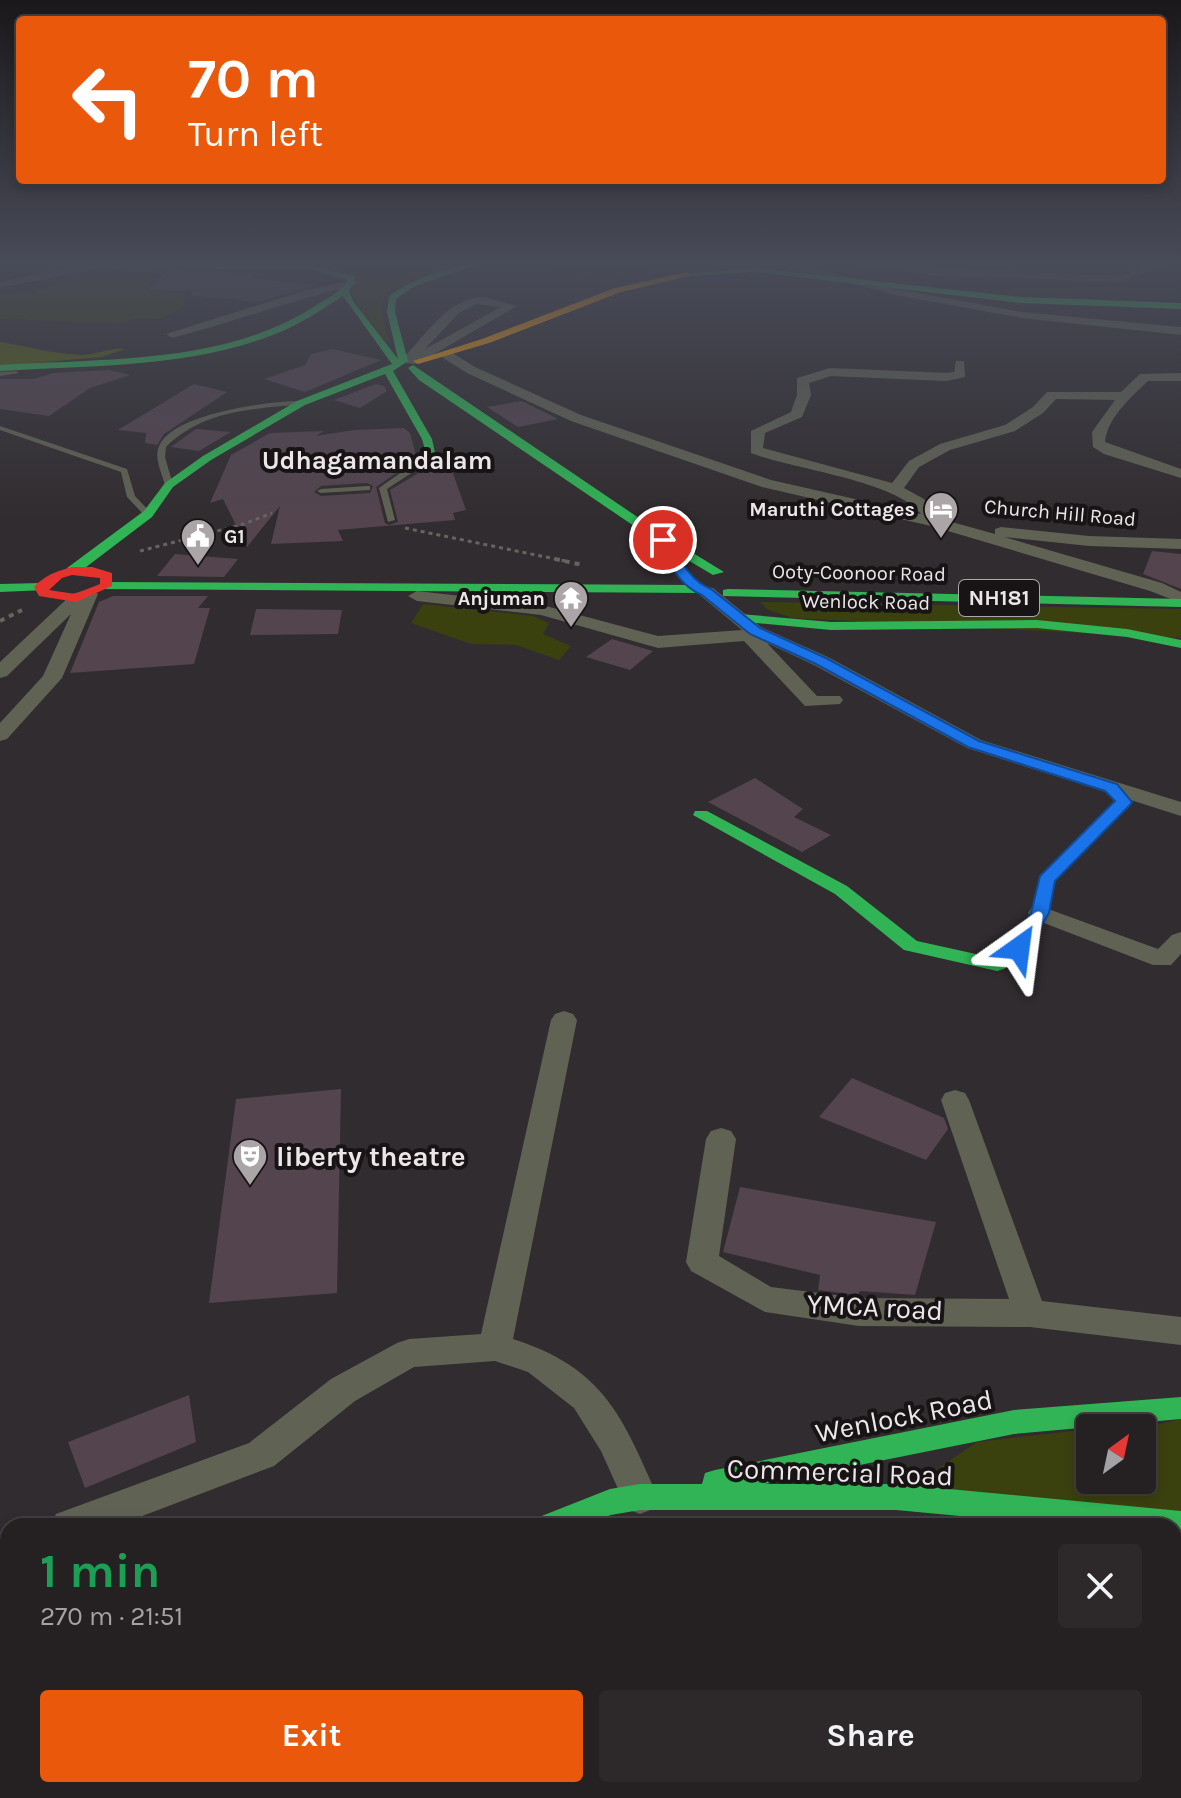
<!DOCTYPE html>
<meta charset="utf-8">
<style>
body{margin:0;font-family:Karla,sans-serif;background:#2d292b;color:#f1f3f6;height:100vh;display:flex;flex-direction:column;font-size:30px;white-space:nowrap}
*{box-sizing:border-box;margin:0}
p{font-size:26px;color:#a3a3a6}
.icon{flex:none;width:44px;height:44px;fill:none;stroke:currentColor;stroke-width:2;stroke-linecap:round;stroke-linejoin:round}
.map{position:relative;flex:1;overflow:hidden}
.sheet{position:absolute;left:0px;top:1518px;width:1182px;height:280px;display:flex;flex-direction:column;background:#252123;border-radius:24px 24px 0 0;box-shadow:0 4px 12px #0003,0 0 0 2px #423e41}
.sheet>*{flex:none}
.top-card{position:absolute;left:16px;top:16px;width:1150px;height:168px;border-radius:8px;box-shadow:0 4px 12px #0003,0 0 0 2px #423e41;background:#ea580c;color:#fff;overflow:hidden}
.needle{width:52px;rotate:33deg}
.controls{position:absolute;left:1076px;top:1414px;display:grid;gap:16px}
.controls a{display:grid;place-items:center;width:80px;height:80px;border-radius:8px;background:#252123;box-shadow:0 4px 12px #0003,0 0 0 2px #423e41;font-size:40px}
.pin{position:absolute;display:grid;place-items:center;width:68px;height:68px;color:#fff;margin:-34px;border:4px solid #fff;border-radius:50%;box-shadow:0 2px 8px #0007}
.me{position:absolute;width:88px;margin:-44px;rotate:31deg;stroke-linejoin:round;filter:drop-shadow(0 0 6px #0008)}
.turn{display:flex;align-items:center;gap:28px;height:168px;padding:0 40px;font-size:36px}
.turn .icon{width:104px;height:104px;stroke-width:2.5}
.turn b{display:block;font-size:56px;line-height:68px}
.round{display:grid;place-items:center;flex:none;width:84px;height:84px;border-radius:8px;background:#2d292b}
.head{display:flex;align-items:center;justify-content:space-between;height:136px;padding:0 40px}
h1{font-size:48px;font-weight:700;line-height:60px;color:#1e9e55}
.primary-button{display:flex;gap:16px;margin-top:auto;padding:16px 40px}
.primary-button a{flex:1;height:92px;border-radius:8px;background:#ea580c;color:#fff;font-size:32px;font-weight:700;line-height:92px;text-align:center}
.primary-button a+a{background:#2d292b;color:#f1f3f6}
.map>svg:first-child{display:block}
.green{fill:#3b400f}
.forest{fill:#555d0c}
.building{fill:#53444e;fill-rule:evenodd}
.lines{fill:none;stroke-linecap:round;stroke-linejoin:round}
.path-far1{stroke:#66655d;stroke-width:3;stroke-dasharray:4 4;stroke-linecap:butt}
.path{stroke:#66655d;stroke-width:4;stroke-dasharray:5 5;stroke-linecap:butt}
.lane{fill:#606254;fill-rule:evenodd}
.street{fill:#606254;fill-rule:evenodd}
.fast{fill:#30b455;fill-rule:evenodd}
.slow{fill:#ff9f0a;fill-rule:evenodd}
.jam{fill:#e5322d;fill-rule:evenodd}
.route{fill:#1a73e8;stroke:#114b97;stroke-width:2}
.labels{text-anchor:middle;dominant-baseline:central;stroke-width:8;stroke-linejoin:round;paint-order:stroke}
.far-poi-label{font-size:20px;font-weight:bold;fill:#ece6e9;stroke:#181416;text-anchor:end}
.far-street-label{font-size:20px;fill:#ece6e9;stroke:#181416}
.shield{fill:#181416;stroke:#aca7aa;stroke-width:2}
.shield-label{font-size:22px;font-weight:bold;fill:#ece6e9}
.far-district-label{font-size:26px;font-weight:bold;fill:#ece6e9;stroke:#181416}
.near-poi-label{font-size:28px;font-weight:bold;fill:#ece6e9;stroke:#181416;text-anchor:start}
.near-street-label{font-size:28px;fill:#ece6e9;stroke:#181416}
</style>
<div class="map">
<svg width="1181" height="1798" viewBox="0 0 1181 1798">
<rect width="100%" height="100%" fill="#312c2f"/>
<!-- green -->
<g class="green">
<path d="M341 264H462C446 270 389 283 383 299 379 310 387 331 389 342L383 339 350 292 358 285 359 280 336 268Z"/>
<path d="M669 264 609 283 557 274 549 265Z"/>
<path d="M87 271 153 277 145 288 151 291 185 293 181 297 186 305 160 319 137 318 122 323 0 319V293L29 294Z"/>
<path d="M760 602 1181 609V638L793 618 768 610Z"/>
<path d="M423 604 533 616 549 623 543 634 571 646 559 660 516 645 471 644 411 623Z"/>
<path d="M1181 1419V1524L896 1497 977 1442 1090 1429V1480H1142V1428Z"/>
</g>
<!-- forest -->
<path class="forest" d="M0 342C26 346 55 354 81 355 97 355 110 347 125 349L102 357 0 366Z"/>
<!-- building -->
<g class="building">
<path d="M171 267 190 272 255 273 251 278 316 285 258 302 190 295 193 291 148 290Z"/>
<path d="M333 349 381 360 305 392 264 379 305 365 311 354Z"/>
<path d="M109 370 130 375 90 388 49 416 0 409V379H33L54 373Z"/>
<path d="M194 384 227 392 164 434 157 445 145 443 146 433 118 430Z"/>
<path d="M376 384 384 386 387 391 360 408 334 400Z"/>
<path d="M521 401 524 402 558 419 518 427 487 407Z"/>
<path d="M404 428 410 433 417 459 376 487 385 523 389 525 398 522 390 490 427 468 450 465 466 510 453 513 455 520 338 530 343 541 271 544 280 506 247 547 223 499 210 503 231 455 270 433 324 431 316 436 354 430ZM367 483 373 486 370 493 321 496 314 492 321 486Z"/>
<path d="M196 429 231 432 199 451 171 447Z"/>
<path d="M1152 551 1181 554V589L1143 574Z"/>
<path d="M175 554 238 559 224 577 157 576Z"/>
<path d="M113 596H208L198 608H210L194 664 70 673 99 602Z"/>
<path d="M256 609 342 610 338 634 250 635Z"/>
<path d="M612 639 653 651 630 670 586 657Z"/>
<path d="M755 778 803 809 794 817 831 835 802 852 708 802Z"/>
<path d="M852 1078 944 1118 948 1129 926 1160 819 1117Z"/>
<path d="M341 1089 337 1293 209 1303 236 1099Z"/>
<path d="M740 1187 936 1222 915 1295 860 1291 858 1295 818 1290 820 1275 723 1252Z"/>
<path d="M189 1395 196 1442 85 1488 68 1442Z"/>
</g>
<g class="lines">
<!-- path-far1 -->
<g class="path-far1">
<path d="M405 528 565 561"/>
<path d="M140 551 244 524 272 513"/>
</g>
<!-- path -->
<g class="path">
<path d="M555 559 583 565"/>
<path d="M0 621 22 610"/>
</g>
<!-- lane -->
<g class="lane">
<path d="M0 372 16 371 19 373 0 376Z"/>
<path d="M301 401 304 403 303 404C254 409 203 410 166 447L165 457 173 485 169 487 165 485C162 474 155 460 158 449 168 413 270 401 301 401Z"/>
<path d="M0 426 127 469 135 496 152 514 145 516 127 497 121 472 0 430Z"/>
<path d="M430 458 437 460 419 468 387 489 395 520 388 522 379 488 413 464Z"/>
<path d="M367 486H370V490L321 493 317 491 321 489Z"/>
</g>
<!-- street -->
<g class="street">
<path d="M86 264H169L148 271 93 269 0 288V282Z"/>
<path d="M777 264H796L896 289 1022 312 1181 327V335L1022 318 896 295Z"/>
<path d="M847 264 1121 276 1151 264H1166L1122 282 940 276Z"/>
<path d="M353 280 358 283 357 285C294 299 234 322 172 338L166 334 303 291Z"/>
<path d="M482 297 517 306 417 364 404 363V357C426 335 447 299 482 297ZM477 304 501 307 425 349 459 313Z"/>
<path d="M443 352H451L475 367 581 415 771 480 921 514C894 480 795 470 751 453V431L791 412 797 395V378L830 368 947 373 954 372 956 361H964L965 377 947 381 831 376 809 383 811 395 802 417 765 433 763 448 892 483 909 461 940 444 1005 425 1033 407 1047 392H1121L1140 374 1181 373V381H1148C1131 397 1107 418 1105 442L1181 469V478L1104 454 1093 447 1092 432 1115 400 1056 399 1043 413 1015 431 950 450 919 467 904 488 924 499 941 519 995 534V529L1001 527 1089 536 1181 539V549L1089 546 1004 537 1162 583 1181 592V603L1150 591 931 526 762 487 571 421 467 373 443 358Z"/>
<path d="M707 587 713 588 761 627 828 657 981 740 1181 802V816L967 748 814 665 767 643 817 696H840L843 700 840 704 805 706 744 641 658 648 541 615 417 601 408 596 417 591 542 605 658 636 742 630 701 596 698 592 701 588Z"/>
<path d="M89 589 98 594 62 678 7 739 0 741V723L43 676 71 614 7 676 0 678V662L72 594Z"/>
<path d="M1040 906 1158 949 1172 935 1181 932V954L1171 965H1153L1031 918 1028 913 1031 908Z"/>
<path d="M564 1011 573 1014 577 1020 513 1339C604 1368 622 1416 658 1497L653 1509 640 1514 627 1509 601 1451 574 1408 528 1372 495 1361 414 1367 355 1401 274 1466 116 1526H50L56 1514 249 1443 331 1379 397 1343 409 1339 481 1334 551 1020 555 1014Z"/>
<path d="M955 1090 965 1093 969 1100 1042 1301 1181 1317V1345L1030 1327 859 1326 765 1312 691 1271 686 1262 706 1139 711 1131 721 1128 731 1131 736 1139 719 1256 771 1287 859 1298 1009 1299 941 1100 945 1093Z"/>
<path d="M8 1531V1567L0 1570V1534Z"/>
<path d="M124 1790H168L169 1798H125Z"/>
<path d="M793 1790H840L844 1798H797Z"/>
</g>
<!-- fast -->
<g class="fast">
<path d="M175 264 310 265 356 277 349 291 353 301 398 359 387 312 389 296C413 279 449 264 480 264L413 287 396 299 395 312 408 361 393 371 432 439 437 462 428 460 422 439 385 374 305 405 211 460 173 487 152 517 77 574H67V568L144 511 165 483 203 456 297 401 392 364 343 296C324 308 305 321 285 330 197 368 94 365 0 371V365C105 358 223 365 315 306 328 298 340 292 348 280L310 269 229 270Z"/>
<path d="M756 268 1021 297 1181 303V309L1021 303 756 272 687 276 683 274Z"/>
<path d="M413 365 667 537 724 572 713 575 659 543 419 380 408 368Z"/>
<path d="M106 582 698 585 705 589 698 593 101 589V583Z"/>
<path d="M41 583 48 587 46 590 0 592V584Z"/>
<path d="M728 589 1181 599V607L723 596V590Z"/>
<path d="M740 614 831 622 1037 620 1127 629 1181 640V648L1127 637 1037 628 831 630 735 621V615Z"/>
<path d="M1111 783 1117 785 1132 802 1055 881 1049 913 1028 948 1004 969 997 971 904 950 835 894 693 815 695 811H707L847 886 917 941 994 958 1012 944 1031 913 1040 876 1115 802 1103 788Z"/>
<path d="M1181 1397V1419L1014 1434 765 1484H896L1181 1511V1537L1174 1536V1526H1065L896 1510H640L611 1515 582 1526H535L539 1517 610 1489 640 1484H702L705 1473 715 1470 1014 1410Z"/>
<path d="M8 1717V1749L0 1752V1720Z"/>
</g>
<!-- slow -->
<path class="slow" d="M687 272 690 276 621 292 489 343 418 364 413 361 482 339 615 288Z"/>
<!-- jam -->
<path class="jam" d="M72 567H92L112 573V586L76 602 39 596 34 587C45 575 57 571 72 567ZM72 575 100 578V584L75 594 49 590 62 578Z"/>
</g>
<!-- sky -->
<linearGradient id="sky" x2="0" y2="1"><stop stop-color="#1b181a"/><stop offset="0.51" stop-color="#484b58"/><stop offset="1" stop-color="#484b58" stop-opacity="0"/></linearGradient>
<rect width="1181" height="516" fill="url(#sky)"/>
<!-- route -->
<path class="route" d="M658 538H667C679 557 689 581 711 589L760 628 826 658 979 741 1117 784 1132 802 1130 805 1055 881 1049 913 1026 952H1013L1010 948 1031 913 1040 876 1115 801 1105 791 968 747 816 664 750 634 702 595C679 586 667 560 656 540Z"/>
<!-- icons -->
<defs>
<g id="hotel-pin" transform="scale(1.8)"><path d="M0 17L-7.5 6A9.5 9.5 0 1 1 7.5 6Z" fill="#aba5a8" stroke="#181416"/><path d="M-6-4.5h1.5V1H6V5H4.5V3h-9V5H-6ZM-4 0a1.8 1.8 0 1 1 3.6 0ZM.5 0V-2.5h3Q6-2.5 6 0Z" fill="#fff"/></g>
<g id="civic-pin" transform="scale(1.8)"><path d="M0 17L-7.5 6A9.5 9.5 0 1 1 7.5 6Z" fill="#aba5a8" stroke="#181416"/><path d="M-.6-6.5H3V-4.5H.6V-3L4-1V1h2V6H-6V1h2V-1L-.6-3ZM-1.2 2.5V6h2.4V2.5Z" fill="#fff"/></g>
<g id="temple-pin" transform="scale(1.8)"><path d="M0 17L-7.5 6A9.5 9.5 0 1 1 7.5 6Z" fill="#aba5a8" stroke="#181416"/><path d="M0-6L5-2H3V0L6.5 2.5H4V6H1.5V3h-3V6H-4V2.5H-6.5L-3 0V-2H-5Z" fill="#fff"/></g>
<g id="theatre-pin" transform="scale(1.8)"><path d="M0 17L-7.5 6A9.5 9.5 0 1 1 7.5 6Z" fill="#aba5a8" stroke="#181416"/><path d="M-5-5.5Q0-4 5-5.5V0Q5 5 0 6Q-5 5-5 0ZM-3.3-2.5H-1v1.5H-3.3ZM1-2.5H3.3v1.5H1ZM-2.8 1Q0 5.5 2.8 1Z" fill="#fff"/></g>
</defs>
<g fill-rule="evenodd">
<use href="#hotel-pin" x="941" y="509"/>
<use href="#civic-pin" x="198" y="536"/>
<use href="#temple-pin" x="571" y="598"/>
<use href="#theatre-pin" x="250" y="1156"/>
</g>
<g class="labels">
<!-- far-poi labels -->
<g class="far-poi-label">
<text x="915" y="509">Maruthi Cottages</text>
<text x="224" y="536" text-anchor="start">G1</text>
<text x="545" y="598">Anjuman</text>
</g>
<!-- far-street labels -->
<g class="far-street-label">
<text transform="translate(1060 513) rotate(5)">Church Hill Road</text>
<text transform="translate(859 573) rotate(1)">Ooty-Coonoor Road</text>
<text transform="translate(866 602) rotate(1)">Wenlock Road</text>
</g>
<!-- shield labels -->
<rect class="shield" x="959" y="580" width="80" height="36" rx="6"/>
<g class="shield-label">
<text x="999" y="598">NH181</text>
</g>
<!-- far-district labels -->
<g class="far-district-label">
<text x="377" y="460">Udhagamandalam</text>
</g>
<!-- near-poi labels -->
<g class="near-poi-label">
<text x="276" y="1156">liberty theatre</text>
</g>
<!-- near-street labels -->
<g class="near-street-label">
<text transform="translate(875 1307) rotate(3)">YMCA road</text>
<text transform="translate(904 1416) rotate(-11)">Wenlock Road</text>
<text transform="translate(840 1472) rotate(2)">Commercial Road</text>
</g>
</g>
</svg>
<div class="controls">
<a><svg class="needle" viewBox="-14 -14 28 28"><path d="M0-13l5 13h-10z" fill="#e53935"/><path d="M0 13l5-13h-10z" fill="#a3a3a6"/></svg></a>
</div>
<div class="pin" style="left:663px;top:540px;background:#d93025"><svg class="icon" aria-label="arrive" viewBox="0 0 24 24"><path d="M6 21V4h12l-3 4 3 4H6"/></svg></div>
<svg class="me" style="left:1019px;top:948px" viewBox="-20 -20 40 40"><path d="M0-17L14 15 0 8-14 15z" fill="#1a73e8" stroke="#fff" stroke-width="4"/></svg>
<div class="top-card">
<div class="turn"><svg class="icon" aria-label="left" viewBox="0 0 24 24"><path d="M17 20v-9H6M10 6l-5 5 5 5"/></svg><div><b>70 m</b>Turn left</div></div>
</div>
<section class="sheet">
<div class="head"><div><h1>1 min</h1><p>270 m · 21:51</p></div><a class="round"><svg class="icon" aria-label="close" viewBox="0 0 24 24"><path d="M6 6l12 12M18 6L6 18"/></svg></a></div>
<div class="primary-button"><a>Exit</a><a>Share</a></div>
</section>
</div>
